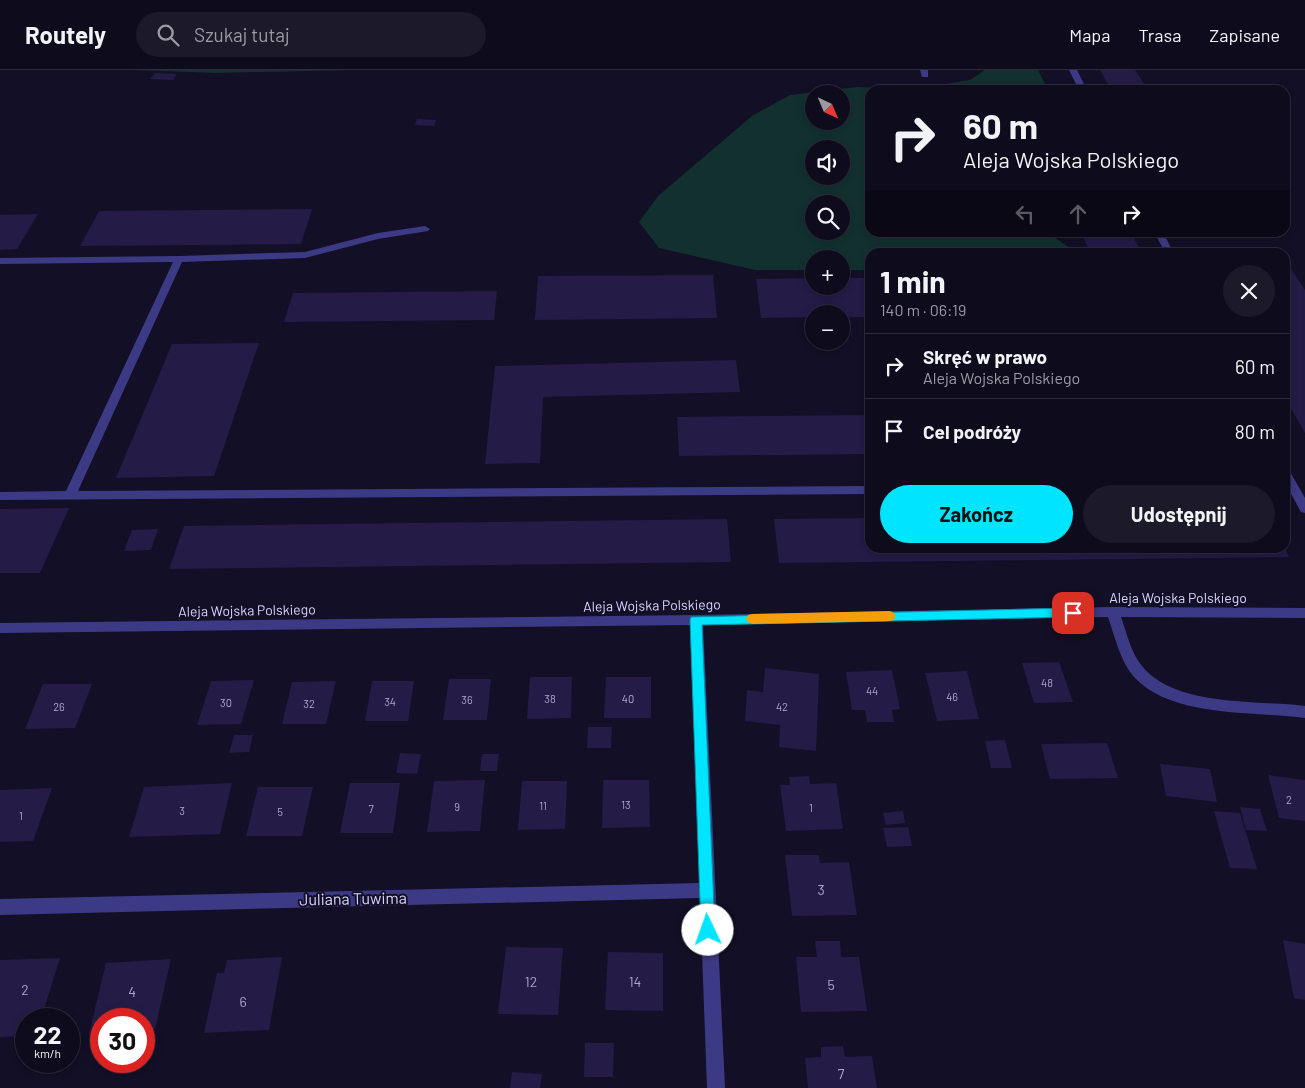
<!DOCTYPE html>
<html lang="pl">
<meta charset="utf-8">
<style>
body{margin:0;font-family:Barlow,sans-serif;background:#1c1929;color:#f1f3f6;height:100vh;display:flex;flex-direction:column;font-size:19px;white-space:nowrap}
*{box-sizing:border-box;margin:0}
p{font-size:16px;color:#9b9ba3}
.icon{flex:none;width:28px;height:28px;fill:none;stroke:currentColor;stroke-width:2;stroke-linecap:round;stroke-linejoin:round}
.map{position:relative;flex:1;overflow:hidden}
.drawer{position:absolute;left:865px;top:178px;width:425px;height:305px;display:flex;flex-direction:column;background:#0e0b1c;border-radius:15px;box-shadow:0 2px 8px #0003,0 0 0 1px #2e2b3b}
.drawer>*{flex:none}
.guide{position:absolute;left:865px;top:15px;width:425px;height:152px;border-radius:15px;box-shadow:0 2px 8px #0003,0 0 0 1px #2e2b3b;background:#0e0b1c;color:#f1f3f6;overflow:hidden}
.needle{width:32px;rotate:136deg}
.controls{position:absolute;left:805px;top:15px;display:grid;gap:10px}
.controls a{display:grid;place-items:center;width:45px;height:45px;border-radius:50%;background:#0e0b1c;box-shadow:0 2px 8px #0003,0 0 0 1px #2e2b3b;font-size:25px}
.speed{position:absolute;left:15px;top:938px;display:flex;gap:10px;font-size:25px;font-weight:700;text-align:center}
.speed>*{display:grid;place-content:center;width:65px;height:65px;border-radius:50%;background:#0e0b1c;box-shadow:0 2px 8px #0003,0 0 0 1px #2e2b3b;line-height:1}
.speed small{font-size:12px;font-weight:400}
.speed .limit{border:8px solid #d22;background:#fff;color:#111}
.pin{position:absolute;display:grid;place-items:center;width:42px;height:42px;color:#fff;margin:-21px;border-radius:10px;box-shadow:0 2px 8px #0006}
.me{position:absolute;width:55px;margin:-28px;rotate:357deg;stroke-linejoin:round;filter:drop-shadow(0 0 4px #0008)}
.turn{display:flex;align-items:center;gap:18px;height:105px;padding:0 15px;font-size:22px}
.turn .icon{width:65px;height:65px;stroke-width:2.5}
.turn b{display:block;font-size:35px;line-height:42px}
.lanes{display:flex;align-items:center;height:48px;padding:0 15px;background:#0003;justify-content:center;gap:25px;direction:ltr}
.lanes .off{opacity:.35}
.round{display:grid;place-items:center;flex:none;width:52px;height:52px;border-radius:26px;background:#1c1929}
.head{display:flex;align-items:center;justify-content:space-between;height:85px;padding:0 15px}
h1{font-size:30px;font-weight:700;line-height:38px}
.button{display:flex;gap:10px;margin-top:auto;padding:10px 15px}
.button a{flex:1;height:58px;border-radius:30px;background:#00e5ff;color:#111;font-size:20px;font-weight:700;line-height:58px;text-align:center}
.button a+a{background:#1c1929;color:#f1f3f6}
ul{padding:0;list-style:none}
li{display:flex;align-items:center;gap:15px;height:65px;padding:0 15px;border-top:1px solid #2e2b3b}
li div{flex:1}
li b{display:block;font-size:19px}
li em{font-style:normal}
header{display:flex;align-items:center;gap:30px;box-sizing:border-box;height:70px;padding:0 25px;background:#0e0b1c;border-bottom:1px solid #2e2b3b}
header strong{font-size:24px}
nav{display:flex;gap:28px;margin-inline-start:auto;font-size:18px}
.search{width:350px;height:45px;background:#1c1929;display:flex;align-items:center;gap:12px;box-sizing:border-box;padding:0 18px;border-radius:28px;color:#9b9ba3;font-size:19px}
.map>svg:first-child{display:block}
.green{fill:#12302f;fill-rule:evenodd}
.building{fill:#241b47}
.lines{fill:none;stroke-linecap:round;stroke-linejoin:round}
.minor{fill:#3d3a85;fill-rule:evenodd}
.route{fill:#00e5ff;stroke:#0095a6}
.slow{fill:#f59e0b}
.labels{text-anchor:middle;dominant-baseline:central;stroke-width:4;stroke-linejoin:round;paint-order:stroke}
.number-label{font-size:11px;fill:#aca6d1}
.street-label{font-size:14px;fill:#d9d4ff;stroke:#130f26}
.near-number-label{font-size:14px;fill:#aca6d1}
.near-street-label{font-size:16px;fill:#d9d4ff;stroke:#130f26}
</style>
<header>
<strong>Routely</strong>
<div class="search"><svg class="icon" aria-label="search" viewBox="0 0 24 24"><circle cx="10" cy="10" r="6"/><path d="M15 15l6 6"/></svg>Szukaj tutaj</div>
<nav><a>Mapa</a><a>Trasa</a><a>Zapisane</a></nav>
</header>
<div class="map">
<svg width="1305" height="1018" viewBox="0 0 1305 1018">
<rect width="100%" height="100%" fill="#130f26"/>
<!-- green -->
<g class="green">
<path d="M135 0H350L216 3Z"/>
<path d="M985 0H1038L1048 20H870V162L1048 163 1076 182H870V200H841V189H814V200H755L659 178 639 152 658 126 752 46 790 25 857 17 914 19 970 10ZM814 24H841V51H814ZM814 79H841V106H814ZM814 134H841V161H814Z"/>
</g>
<!-- building -->
<g class="building">
<path d="M1100 0H1135L1148 20H1111Z"/>
<path d="M155 3 177 4 173 10 150 9Z"/>
<path d="M417 49 436 50 434 56 415 55Z"/>
<path d="M312 139 301 174 80 176 99 141Z"/>
<path d="M38 144 17 179 0 180V145Z"/>
<path d="M1081 162H1131L1141 182H1090Z"/>
<path d="M1285 196H1289L1305 220V363L1285 328Z"/>
<path d="M713 205 717 248 535 250 538 206Z"/>
<path d="M814 208V216H841V208H870V247H841V244H814V247L761 248 756 209Z"/>
<path d="M497 221 494 250 284 252 293 223Z"/>
<path d="M259 273 214 406 116 408 172 274Z"/>
<path d="M736 290 740 322 543 327 540 393 485 394 495 296Z"/>
<path d="M870 345V384L679 386 677 347Z"/>
<path d="M69 438 40 503H0V439Z"/>
<path d="M870 448V478H1285L1289 487 779 493 774 449Z"/>
<path d="M727 449 731 492 169 499 184 456Z"/>
<path d="M158 459 151 480 124 481 132 460Z"/>
<path d="M1059 592 1073 632 1034 633 1022 593Z"/>
<path d="M765 598 819 604 816 681 779 677 780 655 745 651 747 620 763 622Z"/>
<path d="M892 600 900 639 892 640 894 652H867L865 640H852L846 602Z"/>
<path d="M967 601 979 649 937 651 925 603Z"/>
<path d="M530 607H572L571 648 527 649Z"/>
<path d="M606 607H651V648H604Z"/>
<path d="M449 609H491L487 650H443Z"/>
<path d="M254 610 241 654 197 655 211 611Z"/>
<path d="M336 611 326 654H282L292 612Z"/>
<path d="M372 611H414L408 651H365Z"/>
<path d="M43 614H92L75 658 25 659Z"/>
<path d="M588 657H612L611 678H587Z"/>
<path d="M234 665H253L249 682 229 683Z"/>
<path d="M1005 670 1012 698H991L985 671Z"/>
<path d="M1107 673 1118 708 1050 709 1041 674Z"/>
<path d="M400 683 421 684 417 704 396 703Z"/>
<path d="M482 684H499L497 701H480Z"/>
<path d="M1160 694 1210 699 1217 732 1166 726Z"/>
<path d="M1268 705 1305 710V751L1279 748Z"/>
<path d="M809 706 810 714 836 713 843 759 786 761 780 715H790L789 707Z"/>
<path d="M485 710 480 761 427 762 434 711Z"/>
<path d="M603 710H649L650 757 602 758Z"/>
<path d="M522 711H567L565 759 518 760Z"/>
<path d="M232 713 220 764 129 767 144 717Z"/>
<path d="M350 713H400L393 763H340Z"/>
<path d="M258 717H313L302 766H246Z"/>
<path d="M52 718 33 771 0 772V720Z"/>
<path d="M1240 737 1260 739 1267 761 1246 760Z"/>
<path d="M903 741 905 753 886 755 883 743Z"/>
<path d="M1214 741 1240 743 1257 799 1230 798Z"/>
<path d="M908 757 912 776 887 777 883 758Z"/>
<path d="M785 785H819L820 793 849 792 857 845 792 846Z"/>
<path d="M1283 870 1305 874V930L1294 928Z"/>
<path d="M815 871H840L841 887H859L867 941 801 942 796 887H817Z"/>
<path d="M506 877 563 878 558 945 498 944Z"/>
<path d="M608 882 663 883V941L605 940Z"/>
<path d="M282 887 269 960 204 963 217 903H224L227 890Z"/>
<path d="M60 888 41 949H26V966L0 967V890Z"/>
<path d="M171 889 155 959 144 960V949H101V963L89 964 106 893Z"/>
<path d="M585 973H614L613 1007H584Z"/>
<path d="M843 976 845 987 872 986 877 1018H808L805 988 821 987V977Z"/>
<path d="M512 1002 542 1004 540 1018H510Z"/>
</g>
<g class="lines">
<!-- minor -->
<g class="minor">
<path d="M920 0H928V7H922Z"/>
<path d="M1069 0H1077L1087 20H1079Z"/>
<path d="M425 156 430 159 428 161 378 169 305 188 182 192 78 421 870 416V424L0 430V422L66 421 173 192 0 194V188L179 186 305 182 378 163Z"/>
<path d="M1154 162H1163L1173 182H1165Z"/>
<path d="M1285 399 1289 400 1305 428V443L1301 442 1285 413Z"/>
<path d="M1113 537 1305 538V548L1121 547C1127 564 1131 583 1142 596 1174 637 1258 630 1305 636V648C1253 641 1172 648 1134 607 1120 591 1115 567 1108 547L703 555 725 1018H707L700 828 0 845V829L700 813 690 555 0 563V553L696 545Z"/>
</g>
</g>
<!-- route -->
<path class="route" d="M1073 538 1077 539 1079 543 1077 546 1073 547 702 555 715 860 713 865 708 867 703 865 701 860 690 550 691 547Z"/>
<!-- slow -->
<path class="slow" d="M890 541 894 543 896 546 894 550 890 551 752 554 748 552 746 549 748 545 752 544Z"/>
<g class="labels">
<!-- number labels -->
<g class="number-label">
<text x="1047" y="612">48</text>
<text x="872" y="620">44</text>
<text x="952" y="626">46</text>
<text x="550" y="628">38</text>
<text x="628" y="628">40</text>
<text x="467" y="629">36</text>
<text x="390" y="631">34</text>
<text x="226" y="632">30</text>
<text x="309" y="633">32</text>
<text x="59" y="636">26</text>
<text x="782" y="636">42</text>
<text x="1289" y="729">2</text>
<text x="626" y="734">13</text>
<text x="543" y="735">11</text>
<text x="457" y="736">9</text>
<text x="811" y="737">1</text>
<text x="371" y="738">7</text>
<text x="182" y="740">3</text>
<text x="280" y="741">5</text>
<text x="21" y="745">1</text>
</g>
<!-- street labels -->
<g class="street-label">
<text x="1178" y="527">Aleja Wojska Polskiego</text>
<text transform="translate(652 535) rotate(-1)">Aleja Wojska Polskiego</text>
<text transform="translate(247 540) rotate(-1)">Aleja Wojska Polskiego</text>
</g>
<!-- near-number labels -->
<g class="near-number-label">
<text x="821" y="819">3</text>
<text x="531" y="911">12</text>
<text x="635" y="911">14</text>
<text x="831" y="914">5</text>
<text x="25" y="919">2</text>
<text x="132" y="921">4</text>
<text x="243" y="931">6</text>
<text x="841" y="1003">7</text>
</g>
<!-- near-street labels -->
<g class="near-street-label">
<text transform="translate(353 828) rotate(-1)">Juliana Tuwima</text>
</g>
</g>
</svg>
<div class="controls">
<a><svg class="needle" viewBox="-14 -14 28 28"><path d="M0-13l5 13h-10z" fill="#e53935"/><path d="M0 13l5-13h-10z" fill="#9b9ba3"/></svg></a>
<a><svg class="icon" aria-label="sound" viewBox="0 0 24 24"><path d="M4 9h4l5-4v14l-5-4H4zM17 9q2 3 0 6"/></svg></a>
<a><svg class="icon" aria-label="search" viewBox="0 0 24 24"><circle cx="10" cy="10" r="6"/><path d="M15 15l6 6"/></svg></a>
<a>+</a>
<a>−</a>
</div>
<div class="speed"><div>22<small>km/h</small></div><div class="limit">30</div></div>
<div class="pin" style="left:1073px;top:543px;background:#d93025"><svg class="icon" aria-label="arrive" viewBox="0 0 24 24"><path d="M6 21V4h12l-3 4 3 4H6"/></svg></div>
<svg class="me" style="left:708px;top:860px" viewBox="-20 -20 40 40"><circle r="19" fill="#fff"/><path d="M0-13L10 11 0 6-10 11z" fill="#00e5ff"/></svg>
<div class="guide">
<div class="turn"><svg class="icon" aria-label="right" viewBox="0 0 24 24"><path d="M7 20v-9h11M14 6l5 5-5 5"/></svg><div><b>60 m</b>Aleja Wojska Polskiego</div></div>
<div class="lanes"><svg class="icon off" aria-label="left" viewBox="0 0 24 24"><path d="M17 20v-9H6M10 6l-5 5 5 5"/></svg><svg class="icon off" aria-label="ahead" viewBox="0 0 24 24"><path d="M12 20V5M6 11l6-6 6 6"/></svg><svg class="icon" aria-label="right" viewBox="0 0 24 24"><path d="M7 20v-9h11M14 6l5 5-5 5"/></svg></div>
</div>
<section class="drawer">
<div class="head"><div><h1>1 min</h1><p>140 m · 06:19</p></div><a class="round"><svg class="icon" aria-label="close" viewBox="0 0 24 24"><path d="M6 6l12 12M18 6L6 18"/></svg></a></div>
<ul>
<li><svg class="icon" aria-label="right" viewBox="0 0 24 24"><path d="M7 20v-9h11M14 6l5 5-5 5"/></svg><div><b>Skręć w prawo</b><p>Aleja Wojska Polskiego</p></div><em>60 m</em></li>
<li><svg class="icon" aria-label="arrive" viewBox="0 0 24 24"><path d="M6 21V4h12l-3 4 3 4H6"/></svg><div><b>Cel podróży</b></div><em>80 m</em></li>
</ul>
<div class="button"><a>Zakończ</a><a>Udostępnij</a></div>
</section>
</div>
